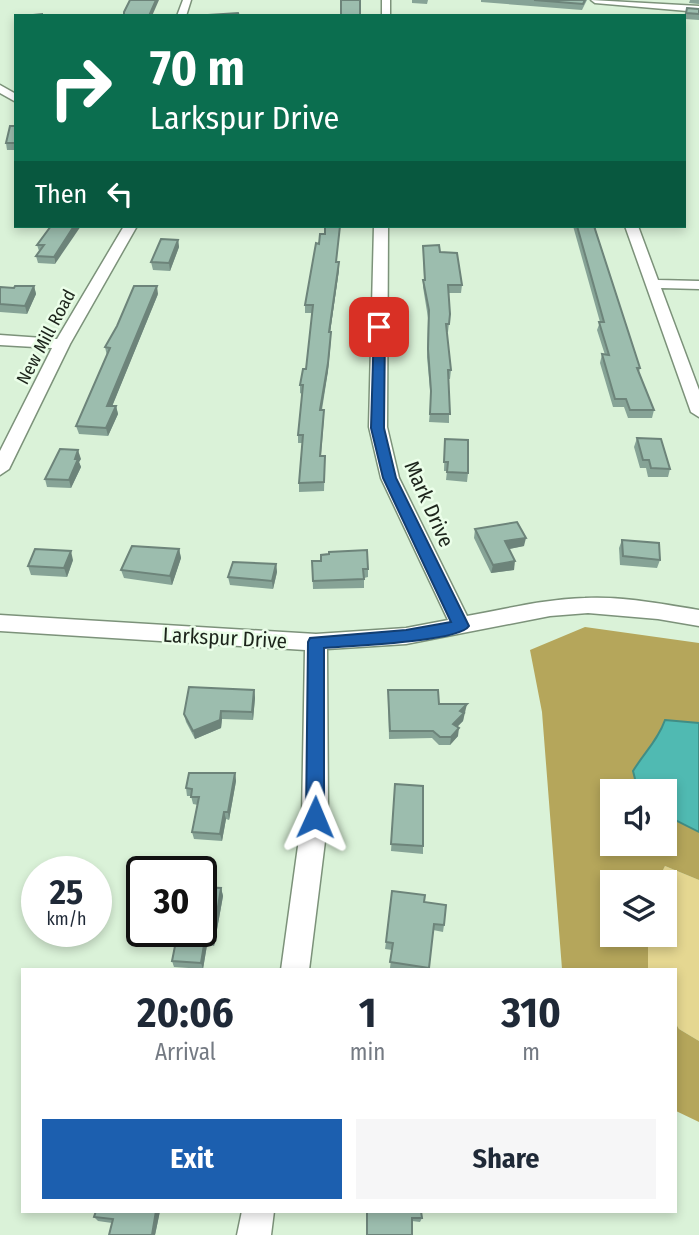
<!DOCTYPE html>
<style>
body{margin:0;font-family:"Fira Sans Condensed",sans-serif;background:#f6f6f7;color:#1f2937;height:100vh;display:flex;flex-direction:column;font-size:26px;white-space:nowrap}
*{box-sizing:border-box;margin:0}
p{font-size:23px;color:#747a83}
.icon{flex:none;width:38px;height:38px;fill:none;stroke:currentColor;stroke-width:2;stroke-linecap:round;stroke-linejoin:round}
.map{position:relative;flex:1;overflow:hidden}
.sheet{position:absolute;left:21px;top:968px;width:656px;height:245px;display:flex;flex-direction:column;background:#fff;border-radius:0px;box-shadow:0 4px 10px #0003}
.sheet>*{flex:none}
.hud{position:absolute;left:14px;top:14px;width:672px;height:214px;border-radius:0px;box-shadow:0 4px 10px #0003;background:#0b6e4f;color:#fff;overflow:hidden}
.controls{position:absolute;left:600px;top:779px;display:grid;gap:14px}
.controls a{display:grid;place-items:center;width:77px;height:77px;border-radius:0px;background:#fff;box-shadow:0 4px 10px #0003;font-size:35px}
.speed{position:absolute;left:21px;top:856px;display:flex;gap:14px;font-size:35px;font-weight:700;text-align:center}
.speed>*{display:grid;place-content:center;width:91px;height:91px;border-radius:50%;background:#fff;box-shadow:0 4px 10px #0003;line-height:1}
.speed small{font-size:18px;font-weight:400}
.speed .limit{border:4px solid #111;border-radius:10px;background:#fff;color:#111}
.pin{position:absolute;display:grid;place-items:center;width:60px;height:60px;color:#fff;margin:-30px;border-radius:14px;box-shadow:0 4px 10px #0006}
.me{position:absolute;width:77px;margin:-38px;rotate:1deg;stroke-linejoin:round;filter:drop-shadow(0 0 5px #0008)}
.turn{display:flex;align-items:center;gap:24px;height:147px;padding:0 21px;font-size:32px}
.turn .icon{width:91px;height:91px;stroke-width:2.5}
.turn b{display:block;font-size:49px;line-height:60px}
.then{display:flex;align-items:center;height:66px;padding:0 21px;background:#0003;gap:14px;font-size:26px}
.eta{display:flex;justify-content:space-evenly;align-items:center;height:119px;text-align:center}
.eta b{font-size:42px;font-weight:700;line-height:49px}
.primary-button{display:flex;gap:14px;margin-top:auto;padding:14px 21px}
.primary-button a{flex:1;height:80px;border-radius:0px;background:#1c5faf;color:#fff;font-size:28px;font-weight:700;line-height:80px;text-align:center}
.primary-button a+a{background:#f6f6f7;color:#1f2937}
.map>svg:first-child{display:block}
.green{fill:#e5d791}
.forest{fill:#b5a65b}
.water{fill:#50bab2;stroke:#408d85;stroke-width:2}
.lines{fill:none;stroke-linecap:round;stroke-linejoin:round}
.minor-casing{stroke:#7c927a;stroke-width:3}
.minor{fill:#fff;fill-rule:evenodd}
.wall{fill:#86a396}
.shaded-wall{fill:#6d847a}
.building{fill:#9cbdae;stroke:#6d847a;stroke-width:2}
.route{fill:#1c5faf;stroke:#123e72;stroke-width:2}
.labels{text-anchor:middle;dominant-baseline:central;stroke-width:5;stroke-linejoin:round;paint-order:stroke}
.far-street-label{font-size:18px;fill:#1c241b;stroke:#ebfee9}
.street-label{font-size:21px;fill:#1c241b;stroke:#ebfee9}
</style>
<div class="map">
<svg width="699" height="1235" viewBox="0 0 699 1235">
<rect width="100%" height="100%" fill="#daf2d8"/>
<!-- green -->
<path class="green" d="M665 866 699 880V1041L679 1029 676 1024V970H648V935L665 934V882H657Z"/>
<!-- forest -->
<g class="forest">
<path d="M585 627 699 643V723L665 720C658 740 644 753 633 771L638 791H612V844H665V815L699 832V880L665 866 657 882H612V934L648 935V969H562L542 712 530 650Z"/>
<path d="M676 1024 679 1029 699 1041V1122L676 1111Z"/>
</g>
<!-- water -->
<path class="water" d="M665 720 699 723V832L665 815V791H638L633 771C644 753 658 740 665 720Z"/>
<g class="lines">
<!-- minor casing -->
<g class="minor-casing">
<g id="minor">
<path d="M183 0H191L186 16H177Z"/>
<rect x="382" y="0" width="8" height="16"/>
<path d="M591 0 699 6V12L595 3Z"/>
<path d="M0 85 16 94V102L0 93Z"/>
<path d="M124 226H137L70 344 9 469 0 475V451L52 348 0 345V335L57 339Z"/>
<path d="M374 226H388L387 427 399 478 467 616C506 609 545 599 585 598 623 596 662 604 699 610V626L658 619 588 613 550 616 406 644 327 649 328 817 309 970H281L302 817 305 650 0 631V615L316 634 406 628 448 620 381 478 369 427Z"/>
<path d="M625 226H638L658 280 699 281V289L661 288 699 390V417L691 412Z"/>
<path d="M242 1211H274L271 1235H237Z"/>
</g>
</g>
<!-- minor -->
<use href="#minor" class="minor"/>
</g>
<!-- wall -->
<g class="wall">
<path d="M412 0H428L427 4 412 3Z"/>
<path d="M481 0H587L582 10 481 2Z"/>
<path d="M690 0H699V4L689 3Z"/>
<path d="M687 8 699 9V20L685 19Z"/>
<path d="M16 126V150H7L6 143Z"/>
<path d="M51 226 55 264 38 263 36 256 39 251 37 245Z"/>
<rect x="424" y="226" width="18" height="2"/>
<path d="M566 226H596V231L640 368 639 372 654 410 652 418H628L624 407H613L600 363 602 354 605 355 597 330 600 322 573 226Z"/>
<path d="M325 234 339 270 330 332 331 340 328 371 322 410 324 418 321 456H325L324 491 299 492V483L302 443H298V435L302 394 300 393V385L306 369 312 313H305V305L319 244Z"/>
<path d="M178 240 179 247 170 271 153 270 151 262Z"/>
<path d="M423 246 440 252 462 285 461 293H448L450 314 448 332H447L451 370 450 379H449V423L429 422 431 400 427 357 428 318 423 287V280H424Z"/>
<path d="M34 286 36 294 27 314 0 312V287L14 288Z"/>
<path d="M158 294 112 406H116L118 414 108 436 79 434 76 426 107 356 105 347Z"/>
<path d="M637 438 670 469 668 477H648L646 468H640L634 447Z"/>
<path d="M445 439 468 473 467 482 446 480 447 471H444Z"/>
<path d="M81 459 79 462 81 467 71 488 47 487 45 479Z"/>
<path d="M475 529 524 546 509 549 514 570 491 573 474 538Z"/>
<path d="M622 540 660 560 657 568 620 565 619 548Z"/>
<path d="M179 549 181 558 172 585 124 578 121 570Z"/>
<path d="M73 560 67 577 31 575 28 566Z"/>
<path d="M312 561 368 569V577L364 578V588L313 589Z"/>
<path d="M276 564 277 572 273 589 230 585 228 577Z"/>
<path d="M254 690 255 698 253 720 222 719 221 728 195 739 186 722 184 714Z"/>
<path d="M388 690 465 712 464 714 463 721 457 727 458 736 450 745H439L432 738 389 739Z"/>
<path d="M235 773 236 781 229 820 226 819 222 841 194 839 192 832 198 805 193 804 191 796H187L186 788Z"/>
<path d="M395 784 423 846V854L391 851Z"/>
<path d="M221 888 223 896 214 946 207 945 203 969 174 967 172 961Z"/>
<path d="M424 902 444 925 443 932 433 930 429 970H397L390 968 392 950 385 949 386 942Z"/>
<path d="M160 1211 155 1235H109L112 1223 98 1221 94 1217Z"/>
<path d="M367 1211 422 1218 420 1222 412 1221Z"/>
</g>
<!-- shaded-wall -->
<g class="shaded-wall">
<path d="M156 0H159L152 16H149Z"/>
<path d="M74 226H81L55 264 54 257Z"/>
<path d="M178 240 179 247 170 271 169 263Z"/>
<path d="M339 262V270L329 340V332Z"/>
<path d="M34 286 36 294 27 314 25 306Z"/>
<path d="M157 286 158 294 109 414 107 406Z"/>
<path d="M331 332 328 371 320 418V410Z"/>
<path d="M116 406 118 414 108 436 106 428Z"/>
<path d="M78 450 81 459 79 462 81 467 71 488 69 480Z"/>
<path d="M526 538 524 546 504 550 505 541Z"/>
<path d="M179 549 181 558 172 585 170 576Z"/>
<path d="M71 551 73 560 67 577 64 568Z"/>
<path d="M515 561 514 570 491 573 493 565Z"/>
<path d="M276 564 277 572 273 589 272 581Z"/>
<path d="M254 690 255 698 253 720 252 712Z"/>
<path d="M467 704 463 721 452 732 453 724 460 711Z"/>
<path d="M221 711 222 719 221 728 195 739 193 731Z"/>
<path d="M459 728 458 736 450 745 451 737Z"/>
<path d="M235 773 236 781 229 820 228 812Z"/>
<path d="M224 812 226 819 222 841 220 834Z"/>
<path d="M221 888 223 896 214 946 213 939Z"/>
<path d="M205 939 207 945 203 969 201 963Z"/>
<path d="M156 1211H160L155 1235H152Z"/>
</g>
<!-- building -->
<g class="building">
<path d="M130 0H156L149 16H124V12Z"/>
<rect x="341" y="0" width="19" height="16"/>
<path d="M534 0H585L583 4Z"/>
<path d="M687 8 699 9V14L686 13Z"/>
<path d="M238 13 239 16 208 15Z"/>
<path d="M42 14V16H23Z"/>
<path d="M10 126H16V143H6Z"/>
<path d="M51 226H74L54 257 36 256 44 245H37Z"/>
<path d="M325 226H340L336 262H339L329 332H331L328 363 320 410H324L320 456H325L324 482 299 483 303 435H298L303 385H300L303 369H306L313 305H305L316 243 319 244 320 234H325Z"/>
<path d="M577 226H596H594L640 368H637L654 410H630L626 399H615L602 354 609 355 599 322H604Z"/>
<path d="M161 239 178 240 169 263 151 262Z"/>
<path d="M439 245 440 252 457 253 462 285H448L450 314 449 324H446L451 370H448L450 414H430L431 391 428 349 429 310 423 280H425L423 246Z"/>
<path d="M15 286H34L25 306 0 304V287L14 288Z"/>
<path d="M134 286H157L107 406H116L106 428 76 426 110 348 105 347 117 326Z"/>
<path d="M637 438 661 439 670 469 651 468 649 460H643Z"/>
<path d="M445 439 468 440V473L447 472 448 462H444Z"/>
<path d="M60 449 78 450 75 459H78L69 480 45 479Z"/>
<path d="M517 522 526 538 505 541 515 561 493 565 475 529Z"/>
<path d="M622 540 659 543 660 560 623 556Z"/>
<path d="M132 546 179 549 170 576 121 570Z"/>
<path d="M35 549 71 551 64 568 28 566Z"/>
<path d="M367 550 368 569H363L364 579 313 581 312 561H321V555L329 554V552Z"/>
<path d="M233 562 276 564 272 581 228 577Z"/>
<path d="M189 687 254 690 252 712 221 711 220 720 193 731 184 714Z"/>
<path d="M388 690H438L439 704H467L460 711 464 713 453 724 459 728 451 737H440L433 731H390Z"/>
<path d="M189 773H235L228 812H224L220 834 192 832 199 797H191L192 789 186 788Z"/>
<path d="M395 784 423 786V846L391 844Z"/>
<path d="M201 887 221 888 213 939H205L201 963 172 961 178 931H201Z"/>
<path d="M392 891 425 895 424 902 446 905 444 925 434 924 429 968 390 962 393 943 386 942Z"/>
<path d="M96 1211H156L152 1235H109L113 1219 94 1217Z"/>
<path d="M367 1211H421L422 1218H412V1235H367Z"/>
</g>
<!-- route -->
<path class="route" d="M379 323 385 327 384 428 396 478 469 626C459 642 347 646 324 648V817L322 823 315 826 308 823 306 817 308 642 310 638 406 630 451 622 383 478 371 428 374 327Z"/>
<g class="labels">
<!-- far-street labels -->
<g class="far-street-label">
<text transform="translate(46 337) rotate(-62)">New Mill Road</text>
</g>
<!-- street labels -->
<g class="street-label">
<text transform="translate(429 504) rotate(66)">Mark Drive</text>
<text transform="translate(225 638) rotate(3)">Larkspur Drive</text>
</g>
</g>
</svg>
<div class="controls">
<a><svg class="icon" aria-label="sound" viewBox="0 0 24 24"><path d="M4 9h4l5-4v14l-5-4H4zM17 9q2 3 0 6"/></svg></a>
<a><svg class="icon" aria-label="layers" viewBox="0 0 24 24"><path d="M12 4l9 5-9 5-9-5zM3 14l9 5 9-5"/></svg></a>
</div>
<div class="speed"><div>25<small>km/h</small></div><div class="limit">30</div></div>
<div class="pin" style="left:379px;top:327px;background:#d93025"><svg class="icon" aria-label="arrive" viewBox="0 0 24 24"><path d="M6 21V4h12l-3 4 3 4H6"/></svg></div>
<svg class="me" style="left:315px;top:817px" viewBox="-20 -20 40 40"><path d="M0-17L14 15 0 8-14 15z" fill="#1c5faf" stroke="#fff" stroke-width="4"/></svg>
<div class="hud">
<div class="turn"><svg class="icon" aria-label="right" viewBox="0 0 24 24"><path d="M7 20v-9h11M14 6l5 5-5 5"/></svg><div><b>70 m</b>Larkspur Drive</div></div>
<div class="then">Then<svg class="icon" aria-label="left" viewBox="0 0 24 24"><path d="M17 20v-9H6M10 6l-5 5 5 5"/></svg></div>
</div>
<section class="sheet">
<div class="eta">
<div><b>20:06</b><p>Arrival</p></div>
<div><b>1</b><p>min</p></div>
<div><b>310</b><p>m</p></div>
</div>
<div class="primary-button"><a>Exit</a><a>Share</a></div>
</section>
</div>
